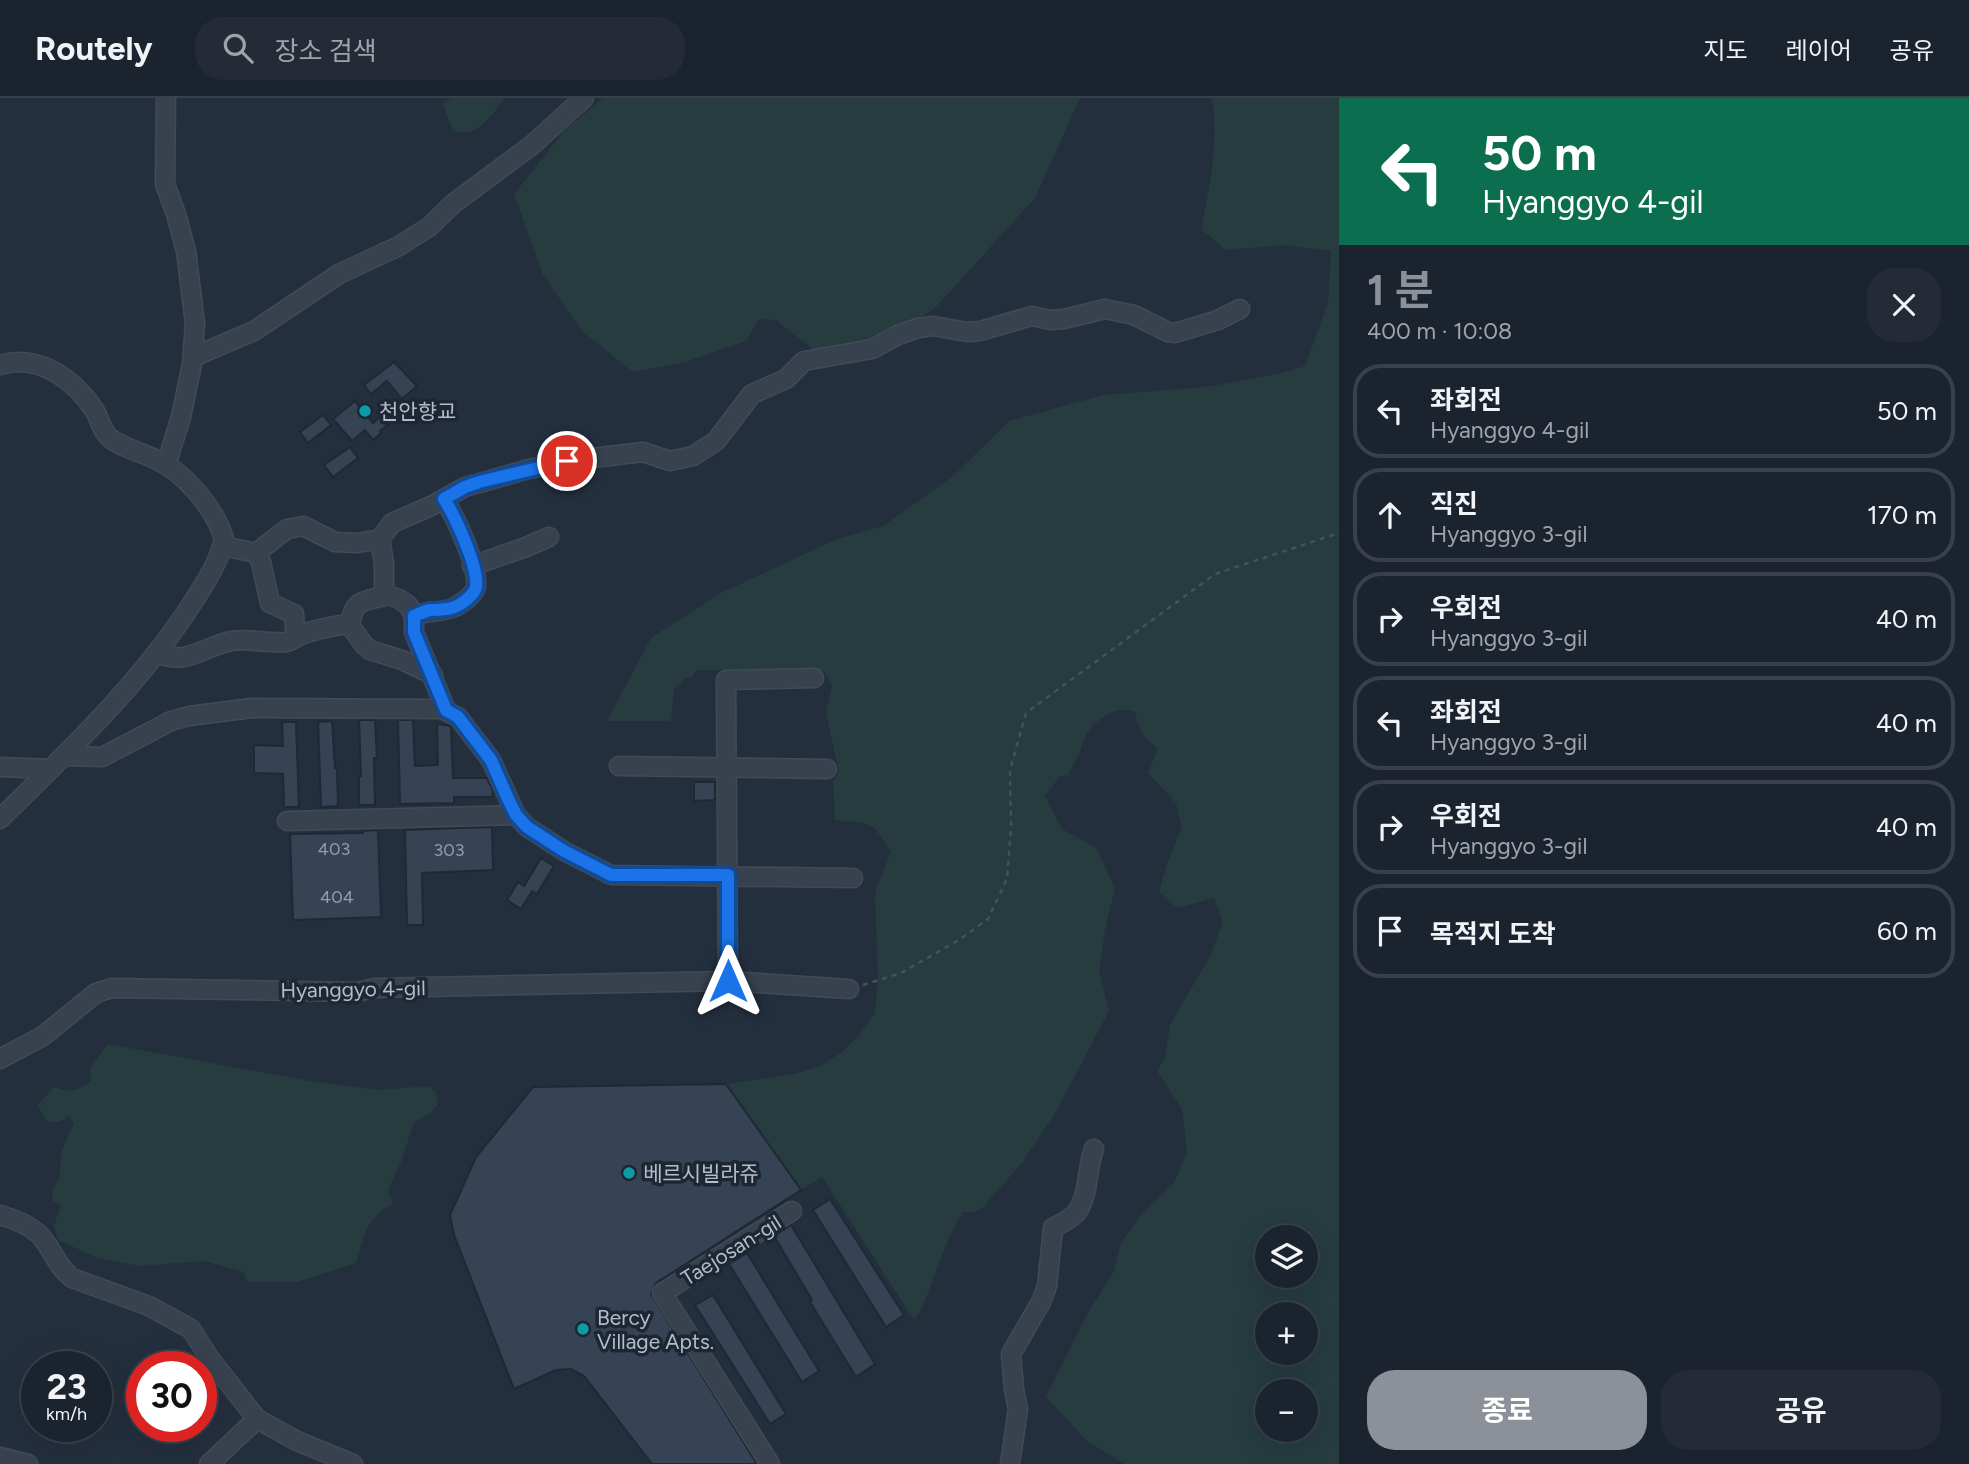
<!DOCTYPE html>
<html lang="ko">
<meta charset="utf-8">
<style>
body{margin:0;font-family:Figtree,"Noto Sans KR",sans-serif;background:#242b36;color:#f1f3f6;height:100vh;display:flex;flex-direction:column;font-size:26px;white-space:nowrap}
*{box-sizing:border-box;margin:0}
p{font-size:23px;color:#a0a4aa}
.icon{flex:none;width:38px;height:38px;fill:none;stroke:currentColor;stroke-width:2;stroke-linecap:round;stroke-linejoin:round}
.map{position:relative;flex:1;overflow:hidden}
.panel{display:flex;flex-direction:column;background:#1b232e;width:630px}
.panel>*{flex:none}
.guide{background:#0b6e4f;color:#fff;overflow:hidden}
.buttons{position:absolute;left:1255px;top:1127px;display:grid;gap:14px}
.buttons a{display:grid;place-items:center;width:63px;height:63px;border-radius:50%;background:#1b232e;box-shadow:0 7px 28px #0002,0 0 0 2px #39404a;font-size:35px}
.speed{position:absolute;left:21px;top:1253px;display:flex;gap:14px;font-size:35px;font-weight:700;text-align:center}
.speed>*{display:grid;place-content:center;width:91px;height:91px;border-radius:50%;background:#1b232e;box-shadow:0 7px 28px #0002,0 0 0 2px #39404a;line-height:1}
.speed small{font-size:18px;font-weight:400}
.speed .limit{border:10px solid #d22;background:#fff;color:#111}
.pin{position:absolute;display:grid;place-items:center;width:60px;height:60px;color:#fff;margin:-30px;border:4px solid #fff;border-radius:50%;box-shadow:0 2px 7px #0007}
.me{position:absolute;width:77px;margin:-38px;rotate:0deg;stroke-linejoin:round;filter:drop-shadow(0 0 5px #0008)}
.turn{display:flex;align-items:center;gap:24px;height:147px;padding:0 28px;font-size:32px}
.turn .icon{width:91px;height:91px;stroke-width:2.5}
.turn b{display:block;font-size:49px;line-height:60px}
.round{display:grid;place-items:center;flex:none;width:74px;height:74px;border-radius:28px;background:#242b36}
.summary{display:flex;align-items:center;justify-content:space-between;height:119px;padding:0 28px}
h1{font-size:42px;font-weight:700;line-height:52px;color:#8c9099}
.button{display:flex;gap:14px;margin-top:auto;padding:14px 28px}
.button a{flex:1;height:80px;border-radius:28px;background:#8c9099;color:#fff;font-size:28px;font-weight:700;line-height:80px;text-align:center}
.button a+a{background:#242b36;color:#f1f3f6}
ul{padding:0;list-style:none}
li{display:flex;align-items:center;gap:21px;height:94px;margin:0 14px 10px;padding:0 14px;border:4px solid #39404a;border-radius:28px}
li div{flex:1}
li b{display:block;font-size:26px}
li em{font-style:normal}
header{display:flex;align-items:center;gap:42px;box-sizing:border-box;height:98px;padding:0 35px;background:#1b232e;border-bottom:2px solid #39404a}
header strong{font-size:33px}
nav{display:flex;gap:38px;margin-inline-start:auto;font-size:24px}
.search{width:490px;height:63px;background:#242b36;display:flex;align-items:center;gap:18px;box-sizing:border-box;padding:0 24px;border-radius:28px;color:#a0a4aa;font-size:26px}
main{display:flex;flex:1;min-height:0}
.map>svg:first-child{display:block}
.green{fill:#263c3f;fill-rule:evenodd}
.building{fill:#364354;stroke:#1f2835;stroke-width:2}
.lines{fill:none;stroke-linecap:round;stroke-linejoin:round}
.minor-casing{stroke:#414a57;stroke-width:21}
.path{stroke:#3f5557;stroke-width:2.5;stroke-dasharray:5 5;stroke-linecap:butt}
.minor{stroke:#38414e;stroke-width:18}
.route-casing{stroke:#114b97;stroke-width:18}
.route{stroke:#1a73e8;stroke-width:12}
.culture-dot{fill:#0f9aa8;stroke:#1d2633;stroke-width:2.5}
.labels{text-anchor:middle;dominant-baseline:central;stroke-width:7;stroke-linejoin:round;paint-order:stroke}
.number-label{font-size:18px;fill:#929caa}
.poi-label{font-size:21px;fill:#b4bcc9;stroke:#1d2633;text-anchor:start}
.street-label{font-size:21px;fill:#b4bcc9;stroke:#1d2633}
</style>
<header>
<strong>Routely</strong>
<div class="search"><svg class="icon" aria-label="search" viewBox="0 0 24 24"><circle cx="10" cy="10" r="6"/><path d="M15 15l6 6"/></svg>장소 검색</div>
<nav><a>지도</a><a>레이어</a><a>공유</a></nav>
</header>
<main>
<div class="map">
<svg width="1339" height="1366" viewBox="0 0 1339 1366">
<rect width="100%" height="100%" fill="#242f3e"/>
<!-- green -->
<g class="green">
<path d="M451 0H505C492 16 477 42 453 33L443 6Z"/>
<path d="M603 0H1080L1035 100 937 208 871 256 826 262 776 222 759 221 746 243 685 264 633 274 583 234 543 177 514 96 564 33Z"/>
<path d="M1212 0H1339V1366H1124L1087 1343 1046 1299 1089 1213 1114 1173 1121 1144 1141 1117 1174 1085 1187 1055 1182 1011 1157 973 1165 960 1170 927 1210 858 1223 824 1214 800 1177 810 1159 794 1167 765 1182 729 1176 705 1148 675 1158 651C1145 640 1138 631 1135 614 1117 606 1097 621 1087 635 1083 641 1082 650 1079 657 1075 663 1071 670 1068 677L1060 678 1045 698 1062 731 1096 750 1115 790 1105 832 1099 873 1109 913 1057 1012 1022 1065 983 1109 974 1114H963C949 1136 938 1168 929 1192 924 1204 922 1212 914 1222L822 1079 801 1092 726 986 795 976 820 968 845 952 862 933 875 916 878 878 875 802 876 791 891 754C870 721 874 726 835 722L833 684 839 674 826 615 832 587 823 573 696 572 692 579 685 581 674 591 671 623H607L651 540 721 495 837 441 883 428 952 379 1009 323 1104 297 1206 289 1278 276 1305 268 1328 205 1331 153 1285 147 1226 152 1201 131C1210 88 1219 43 1212 0ZM1267 1139H1306V1178H1267ZM1267 1216H1306V1255H1267ZM1267 1293H1306V1332H1267Z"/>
<path d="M108 946 315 984 378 992 429 988 436 994 438 1006 431 1015 414 1024 401 1064 388 1092 393 1106C365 1121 365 1137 356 1165L297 1184H247L244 1174 204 1163 140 1168 98 1160 58 1142 54 1128 61 1107 52 1102 53 1091 60 1078 61 1055 74 1025 68 1017 60 1024H48L37 1007 54 989C70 995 77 994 91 983L90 970Z"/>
</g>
<!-- building -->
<g class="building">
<path d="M394 264 417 288 402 301 387 283 371 296 364 287Z"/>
<path d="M400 302 407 310 380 333 381 335 373 342 365 332 352 343 333 321 355 303 373 325Z"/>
<path d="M323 317 331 327 308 345 300 334Z"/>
<path d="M350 349 358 360 333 379 324 367Z"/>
<path d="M359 622H375L377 660H374L375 707H359V678H361Z"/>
<path d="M398 622H413L415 668 438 667 437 626 451 628 453 680H487L493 693 492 699H454V705L400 706Z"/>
<path d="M332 623 335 670H337L338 708 321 709 318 624Z"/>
<path d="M282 624H296L299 709H284L283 676 254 675V647L283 648Z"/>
<path d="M694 684H715V702L694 703Z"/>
<path d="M492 729 493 772 422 775 423 827H407L405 732Z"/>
<path d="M378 732 381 819 293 822 290 736 363 735V733Z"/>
<path d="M541 760 554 768 537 796 532 793 521 811 507 802 518 784 524 788Z"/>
<path d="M726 986 801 1092 656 1185 651 1196 757 1366H652L584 1278 571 1271 556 1272 514 1291 454 1137 450 1117 476 1059 533 989Z"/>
<path d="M830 1101 904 1217 886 1229 813 1112Z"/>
<path d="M791 1127 875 1266 856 1279 810 1204 812 1202 774 1138Z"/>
<path d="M747 1155 819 1273 802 1284 729 1166Z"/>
<path d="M713 1197 786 1316 770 1326 695 1207Z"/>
</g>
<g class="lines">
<!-- minor casing -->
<g class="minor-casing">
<g id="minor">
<path d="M166 0 165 86 176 116 186 153 195 226 192 266 181 319 166 367"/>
<path d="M193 259 254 233 339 176 399 148 429 129 454 105 532 47 584 0"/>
<path d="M0 267C38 255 74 281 95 313 100 322 102 334 111 341 124 350 140 354 155 361 184 374 215 410 224 441 219 464 206 484 193 504 141 585 69 653 0 721"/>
<path d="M380 441 384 465V498"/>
<path d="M223 448 256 455 287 431 303 428 335 444 358 445 380 441 392 425 431 408 465 389 529 371 567 363 643 354 670 363 693 358 716 343 752 296 786 281 804 263 872 251 898 237 918 230 933 228 967 234 980 233 1032 218 1050 222 1064 221 1105 211 1134 217 1168 234 1175 235 1218 222 1240 211"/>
<path d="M256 455 261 464 270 505 294 516 295 531 299 537"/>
<path d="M472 468 526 449 549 439"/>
<path d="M414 518C430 511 443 516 457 508 463 504 474 497 476 489 479 470 455 418 444 401"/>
<path d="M349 526 355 510 360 505 368 502 388 497 399 501 408 507 414 518V534L446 612"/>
<path d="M158 556C187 567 204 549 231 543 250 540 268 546 286 544 293 543 295 539 301 537 316 531 333 528 349 526L364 547 370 552 402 562 433 577"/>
<path d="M64 658 102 659 171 623 189 618 252 610 442 611 458 619 491 662 516 717 527 729 564 753 611 777 853 780"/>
<path d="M619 668 827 671"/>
<path d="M0 669 51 671"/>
<path d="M287 723 516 717"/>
<path d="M728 883 726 582 814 580"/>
<path d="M0 961 43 938 96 895 112 890 357 894 375 890 728 883 849 891"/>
<path d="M0 1117C17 1122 36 1129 46 1145 55 1158 59 1170 72 1180L149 1208 191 1231 210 1261 257 1321 297 1343 353 1366"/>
<path d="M0 1359 28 1366"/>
<path d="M209 1366 257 1321"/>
<path d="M770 1366 662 1195 792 1113"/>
<path d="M1010 1366 1018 1311 1014 1291 1011 1256 1041 1204 1047 1188 1053 1130C1061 1125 1070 1122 1076 1115 1090 1097 1086 1071 1094 1051"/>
</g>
</g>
<!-- path -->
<path class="path" d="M863 887 901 875 959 842 988 821 1007 781 1011 730 1010 672 1026 615 1215 476 1339 435"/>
<!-- minor -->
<use href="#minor" class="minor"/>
</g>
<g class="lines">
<!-- route casing -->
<g class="route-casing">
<path id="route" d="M567 363 479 384 465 389 444 401C455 418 479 470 476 489 474 497 463 505 457 508 447 513 439 511 430 512 425 513 419 516 414 518V534L446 612 458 619 491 662 509 703 516 717 527 729 564 753 611 777H728V883"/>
</g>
<!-- route -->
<use href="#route" class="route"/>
</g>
<!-- markers -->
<g class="culture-dot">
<circle cx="365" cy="313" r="7"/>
<circle cx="629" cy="1075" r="7"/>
<circle cx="583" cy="1231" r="7"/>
</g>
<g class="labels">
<!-- number labels -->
<g class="number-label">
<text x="334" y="751">403</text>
<text x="449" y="752">303</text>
<text x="337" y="799">404</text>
</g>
<!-- poi labels -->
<g class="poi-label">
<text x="379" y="313">천안향교</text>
<text x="643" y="1075">베르시빌라쥬</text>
<text x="597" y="1219">Bercy<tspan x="597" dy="24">Village Apts.</tspan></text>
</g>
<!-- street labels -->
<g class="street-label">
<text transform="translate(353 891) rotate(-1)">Hyanggyo 4-gil</text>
<text transform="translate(731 1152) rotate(-32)">Taejosan-gil</text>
</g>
</g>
</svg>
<div class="buttons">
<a><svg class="icon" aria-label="layers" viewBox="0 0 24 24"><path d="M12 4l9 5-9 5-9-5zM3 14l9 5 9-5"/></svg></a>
<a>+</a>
<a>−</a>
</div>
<div class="speed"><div>23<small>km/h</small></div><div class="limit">30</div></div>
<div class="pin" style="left:567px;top:363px;background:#d93025"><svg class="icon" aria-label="arrive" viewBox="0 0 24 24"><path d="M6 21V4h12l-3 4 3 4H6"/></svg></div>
<svg class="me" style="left:728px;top:883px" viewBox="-20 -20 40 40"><path d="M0-17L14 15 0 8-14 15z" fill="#1a73e8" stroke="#fff" stroke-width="4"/></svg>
</div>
<section class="panel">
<div class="guide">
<div class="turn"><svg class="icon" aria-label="left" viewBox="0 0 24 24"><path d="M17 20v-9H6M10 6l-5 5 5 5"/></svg><div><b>50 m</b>Hyanggyo 4-gil</div></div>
</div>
<div class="summary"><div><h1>1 분</h1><p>400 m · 10:08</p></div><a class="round"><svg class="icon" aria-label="close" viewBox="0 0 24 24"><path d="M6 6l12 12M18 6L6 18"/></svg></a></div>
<ul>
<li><svg class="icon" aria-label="left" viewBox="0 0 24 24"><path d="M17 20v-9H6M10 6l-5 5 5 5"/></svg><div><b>좌회전</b><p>Hyanggyo 4-gil</p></div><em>50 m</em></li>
<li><svg class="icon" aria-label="ahead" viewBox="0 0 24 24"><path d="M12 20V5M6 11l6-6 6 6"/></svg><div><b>직진</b><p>Hyanggyo 3-gil</p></div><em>170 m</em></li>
<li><svg class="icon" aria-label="right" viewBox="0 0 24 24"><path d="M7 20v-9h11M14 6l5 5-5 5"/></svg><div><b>우회전</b><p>Hyanggyo 3-gil</p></div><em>40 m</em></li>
<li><svg class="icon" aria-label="left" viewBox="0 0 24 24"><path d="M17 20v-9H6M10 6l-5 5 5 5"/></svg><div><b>좌회전</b><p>Hyanggyo 3-gil</p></div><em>40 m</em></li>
<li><svg class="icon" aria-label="right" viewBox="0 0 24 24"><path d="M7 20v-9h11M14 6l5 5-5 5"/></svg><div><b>우회전</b><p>Hyanggyo 3-gil</p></div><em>40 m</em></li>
<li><svg class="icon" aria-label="arrive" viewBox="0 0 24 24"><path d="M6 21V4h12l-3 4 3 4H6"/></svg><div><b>목적지 도착</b></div><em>60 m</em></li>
</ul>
<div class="button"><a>종료</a><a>공유</a></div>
</section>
</main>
